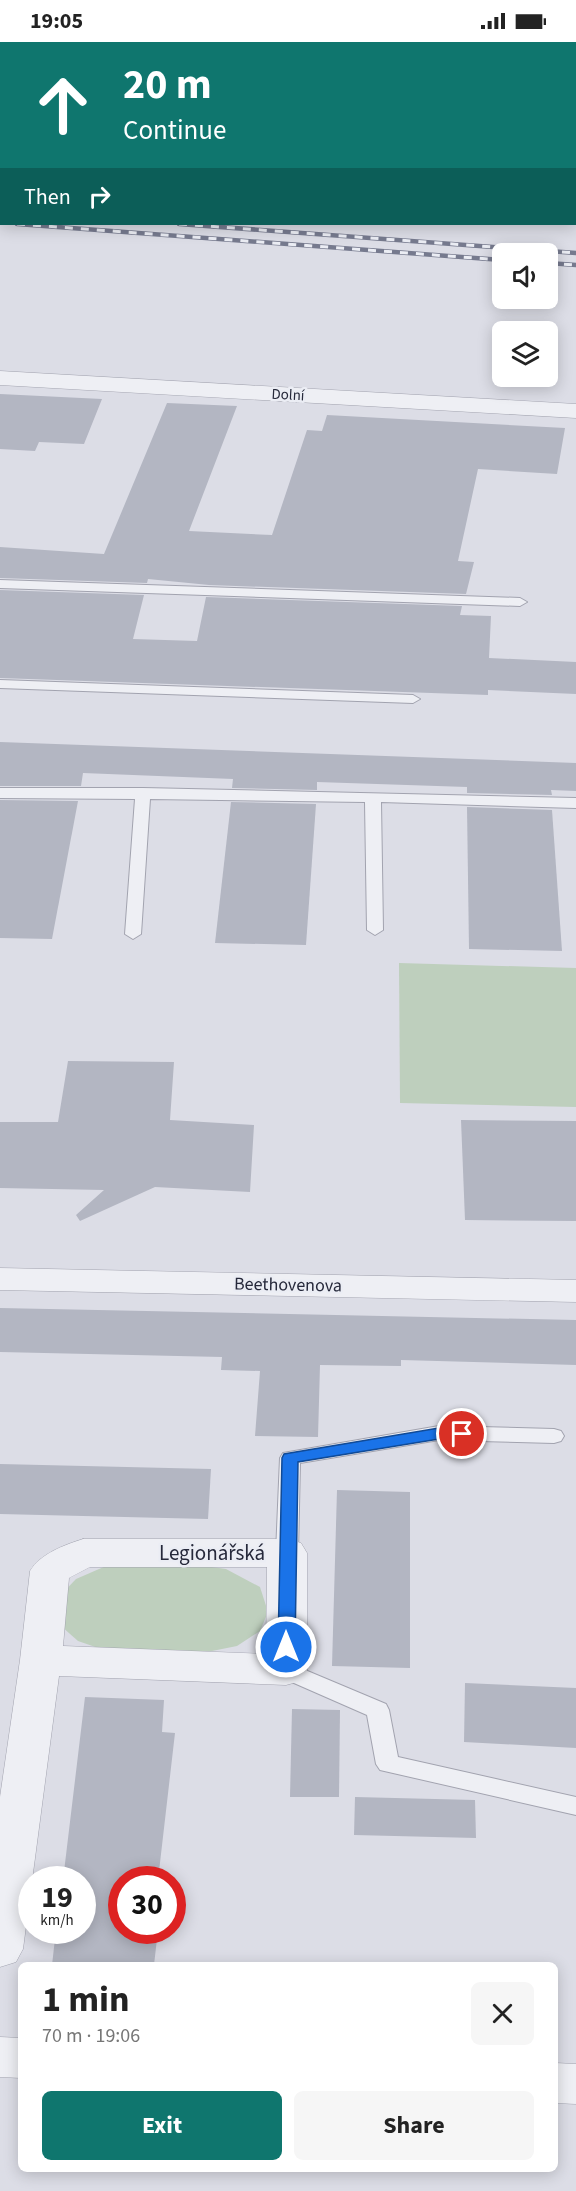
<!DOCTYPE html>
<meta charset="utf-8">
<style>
body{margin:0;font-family:"Source Sans 3",sans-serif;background:#f6f6f6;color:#222;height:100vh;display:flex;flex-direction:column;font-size:22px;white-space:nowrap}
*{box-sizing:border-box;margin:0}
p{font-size:20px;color:#767676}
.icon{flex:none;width:33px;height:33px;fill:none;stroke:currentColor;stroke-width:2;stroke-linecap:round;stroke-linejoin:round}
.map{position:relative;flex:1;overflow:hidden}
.panel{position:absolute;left:18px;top:1920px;width:540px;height:210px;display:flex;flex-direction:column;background:#fff;border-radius:9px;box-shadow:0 3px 15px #0003}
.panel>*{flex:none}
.top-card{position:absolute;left:0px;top:0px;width:576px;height:183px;box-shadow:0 3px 15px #0003;background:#0f766e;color:#fff;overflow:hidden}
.fabs{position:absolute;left:492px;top:201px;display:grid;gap:12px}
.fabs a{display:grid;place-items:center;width:66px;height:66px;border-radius:9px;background:#fff;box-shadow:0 3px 15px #0003;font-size:30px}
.speed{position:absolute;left:18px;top:1824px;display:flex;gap:12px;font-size:30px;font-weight:700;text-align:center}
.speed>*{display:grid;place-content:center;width:78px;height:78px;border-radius:50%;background:#fff;box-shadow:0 3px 15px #0003;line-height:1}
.speed small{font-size:15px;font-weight:400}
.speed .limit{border:9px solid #d22;background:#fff;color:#111}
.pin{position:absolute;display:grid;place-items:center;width:51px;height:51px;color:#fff;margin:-26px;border:3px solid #fff;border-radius:50%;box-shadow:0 2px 6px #0007}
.me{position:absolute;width:66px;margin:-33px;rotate:0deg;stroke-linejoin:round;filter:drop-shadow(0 0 4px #0008)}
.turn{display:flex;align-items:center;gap:21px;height:126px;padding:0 24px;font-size:27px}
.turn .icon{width:78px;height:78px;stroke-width:2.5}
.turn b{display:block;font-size:42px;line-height:51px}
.then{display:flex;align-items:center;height:57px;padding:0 24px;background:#0003;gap:12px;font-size:22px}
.round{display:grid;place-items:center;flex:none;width:63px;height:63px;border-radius:9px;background:#f6f6f6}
.head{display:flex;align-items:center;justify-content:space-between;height:102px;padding:0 24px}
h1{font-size:36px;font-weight:700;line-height:45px}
.button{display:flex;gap:12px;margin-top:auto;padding:12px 24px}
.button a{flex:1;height:69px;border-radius:9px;background:#0f766e;color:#fff;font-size:24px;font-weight:700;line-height:69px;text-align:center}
.button a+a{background:#f6f6f6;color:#222}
.status{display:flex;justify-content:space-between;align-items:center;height:42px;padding:0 30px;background:#fff;direction:ltr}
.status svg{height:16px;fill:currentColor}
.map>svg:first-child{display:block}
.green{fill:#becfbd}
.building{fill:#b3b6c2}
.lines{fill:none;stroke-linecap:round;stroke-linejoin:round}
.service-casing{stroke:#a2a3af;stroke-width:2}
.minor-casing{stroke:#a2a3af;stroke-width:1}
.service{fill:#eeeff4;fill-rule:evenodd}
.minor{fill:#eeeff4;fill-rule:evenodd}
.rail-casing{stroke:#767a8e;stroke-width:4.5}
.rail{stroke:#ebedf4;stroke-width:3;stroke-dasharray:8;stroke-linecap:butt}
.route{fill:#1a73e8;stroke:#114b97;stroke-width:1.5}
.labels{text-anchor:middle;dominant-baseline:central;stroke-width:5;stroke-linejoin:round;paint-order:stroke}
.far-street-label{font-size:15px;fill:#26293b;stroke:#ebedf4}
.street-label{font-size:18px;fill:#26293b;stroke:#ebedf4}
.near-street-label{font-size:21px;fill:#26293b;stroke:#ebedf4}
</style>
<div class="status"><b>19:05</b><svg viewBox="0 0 49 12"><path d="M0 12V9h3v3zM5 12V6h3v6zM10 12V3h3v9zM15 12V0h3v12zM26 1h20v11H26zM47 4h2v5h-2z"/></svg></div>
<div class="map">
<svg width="576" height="2149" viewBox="0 0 576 2149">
<rect width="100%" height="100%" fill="#dcdde6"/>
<!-- green -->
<g class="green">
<path d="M399 921 576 926V1065L400 1061Z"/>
<path d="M184 1521 226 1527 260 1545 268 1570 260 1589 237 1604 207 1610 104 1608 78 1599 61 1584 56 1558 76 1537 106 1524Z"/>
</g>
<!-- building -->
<g class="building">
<path d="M0 352 102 357 84 402 39 400 35 409 0 407Z"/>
<path d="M167 361 237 364 189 489 272 493 307 388 322 389 327 373 565 386 557 432 478 427 458 519 474 520 466 552 209 543 148 537 147 541 0 536V505L104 512Z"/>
<path d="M0 548 144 553 133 597 197 599 206 555 462 564 460 573 491 574 489 616 576 620V652L488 648V653L0 636Z"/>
<path d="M0 700 576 721V749L551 748 552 753 467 751V745L317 740V748L232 746 233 737 83 731 81 744H0Z"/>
<path d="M0 758 78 759 52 897 0 896Z"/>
<path d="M231 760 316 762 306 903 215 901Z"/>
<path d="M467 765 552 768 562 909 469 907Z"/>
<path d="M68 1019 174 1020 170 1078 254 1083 250 1150 155 1145 80 1179 76 1173 104 1148 0 1146V1080H58Z"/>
<path d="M461 1078 576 1079V1179L465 1178Z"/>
<path d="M0 1266 576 1278V1323L401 1318V1324L320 1323 318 1395 255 1394 260 1329 221 1328 222 1315 0 1310Z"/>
<path d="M0 1422 211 1427 208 1477 0 1472Z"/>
<path d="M337 1448 410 1450V1626L332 1624Z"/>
<path d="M465 1641 576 1646V1706L464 1700Z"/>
<path d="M85 1655 164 1658 162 1690 175 1691 158 1838H122V1888H158L154 1923H52L56 1888H82V1838H63Z"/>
<path d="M292 1667 340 1668 339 1755H290Z"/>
<path d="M355 1755 475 1758 476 1796 354 1793Z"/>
</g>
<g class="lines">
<!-- service casing -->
<g class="service-casing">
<g id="service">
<path d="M327 0H378L379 2H328Z"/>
<path d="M574 5 576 6V12L574 11Z"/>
<path d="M0 538 520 556 527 560 520 564 0 546Z"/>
<path d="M0 638 413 653 420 657 413 661 0 646Z"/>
<path d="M0 746H143L576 756V766L381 760 383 888 375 893 367 888 365 760 150 757 141 892 133 897 125 892 135 757 0 756Z"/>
<path d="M439 1384 554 1387 561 1389 564 1394 561 1399 554 1401 439 1398 300 1421 298 1511 295 1516 287 1519 279 1516 276 1511 280 1416 283 1411Z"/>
<path d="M286 1620 386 1662 389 1668 398 1715 576 1755V1773L380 1728 376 1722 367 1673 278 1634 275 1628 278 1622Z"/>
</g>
</g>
<!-- minor casing -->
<g class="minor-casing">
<g id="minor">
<path d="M0 329 576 362V376L0 343Z"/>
<path d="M0 1226 576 1238V1260L0 1248Z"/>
<path d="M83 1497H287L301 1501 307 1511V1628L301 1639 286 1643 59 1634 23 1907 16 1920 0 1925V1755L20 1618 30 1529C40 1512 64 1503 83 1497ZM90 1525H267L266 1612 63 1604 69 1536Z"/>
<path d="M0 1995 21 1996V2036L0 2035Z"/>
<path d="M555 2021 576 2022V2062L555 2061Z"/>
</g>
</g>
<!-- service -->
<use href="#service" class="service"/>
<!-- minor -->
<use href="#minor" class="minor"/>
<!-- rail casing -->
<g class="rail-casing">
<g id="rail">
<path d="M17 182 502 218"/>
<path d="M179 182 576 211"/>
<path d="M548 221 576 223"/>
</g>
</g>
<!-- rail -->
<use href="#rail" class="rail"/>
</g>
<!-- route -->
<path class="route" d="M439 1386 467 1388 469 1392 467 1396 439 1397 298 1420 295 1605 292 1609H280L278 1605 282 1416 284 1412Z"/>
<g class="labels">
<!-- far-street labels -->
<g class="far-street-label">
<text transform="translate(288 353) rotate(3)">Dolní</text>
</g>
<!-- street labels -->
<g class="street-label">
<text transform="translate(288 1243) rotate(1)">Beethovenova</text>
</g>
<!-- near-street labels -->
<g class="near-street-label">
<text x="212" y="1511">Legionářská</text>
</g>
</g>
</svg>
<div class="fabs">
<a><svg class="icon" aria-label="sound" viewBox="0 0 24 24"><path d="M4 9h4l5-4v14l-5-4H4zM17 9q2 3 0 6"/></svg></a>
<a><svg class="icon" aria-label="layers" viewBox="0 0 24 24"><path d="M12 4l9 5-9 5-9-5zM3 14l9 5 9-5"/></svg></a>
</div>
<div class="speed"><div>19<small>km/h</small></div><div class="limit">30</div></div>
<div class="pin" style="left:462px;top:1392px;background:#d93025"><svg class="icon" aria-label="arrive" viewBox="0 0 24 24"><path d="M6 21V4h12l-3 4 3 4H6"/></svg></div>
<svg class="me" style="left:286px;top:1605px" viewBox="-20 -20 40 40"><circle r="17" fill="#1a73e8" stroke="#fff" stroke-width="3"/><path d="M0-11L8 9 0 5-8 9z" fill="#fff"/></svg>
<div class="top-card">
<div class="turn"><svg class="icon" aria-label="ahead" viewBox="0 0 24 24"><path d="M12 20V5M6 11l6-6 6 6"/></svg><div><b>20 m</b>Continue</div></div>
<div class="then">Then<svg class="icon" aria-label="right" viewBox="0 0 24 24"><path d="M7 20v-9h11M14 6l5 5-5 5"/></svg></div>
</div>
<section class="panel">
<div class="head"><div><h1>1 min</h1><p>70 m · 19:06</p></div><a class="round"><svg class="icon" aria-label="close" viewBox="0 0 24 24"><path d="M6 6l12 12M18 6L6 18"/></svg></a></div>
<div class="button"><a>Exit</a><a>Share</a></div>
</section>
</div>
